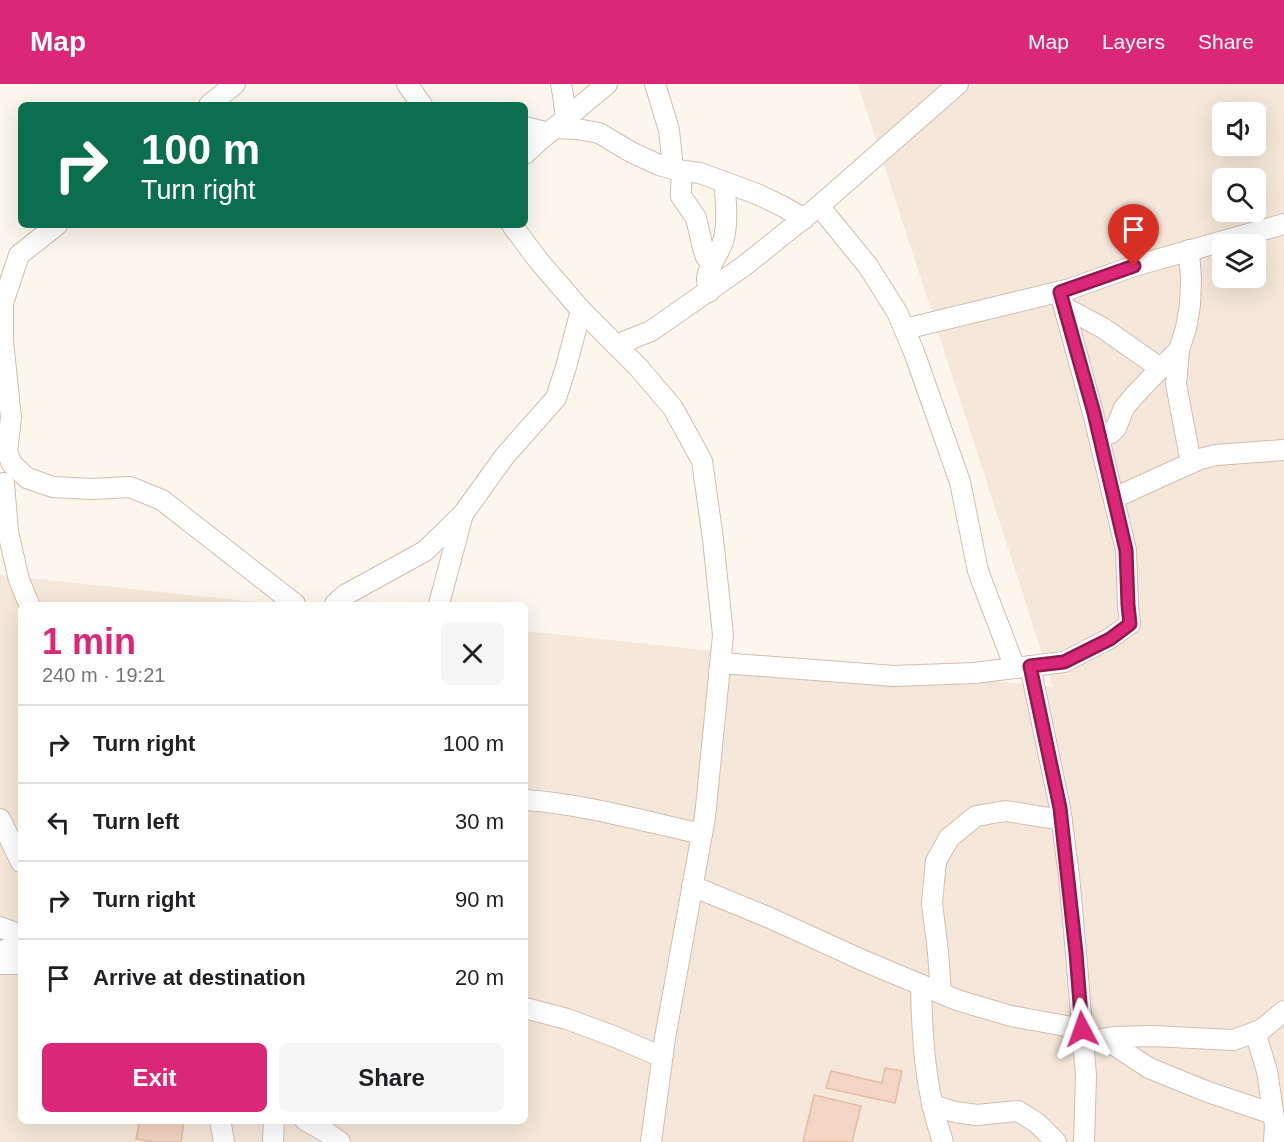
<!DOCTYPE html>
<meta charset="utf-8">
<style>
body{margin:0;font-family:Helvetica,sans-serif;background:#f6f6f6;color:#202124;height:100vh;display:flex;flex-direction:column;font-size:22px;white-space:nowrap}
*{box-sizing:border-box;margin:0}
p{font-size:20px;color:#757577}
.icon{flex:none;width:33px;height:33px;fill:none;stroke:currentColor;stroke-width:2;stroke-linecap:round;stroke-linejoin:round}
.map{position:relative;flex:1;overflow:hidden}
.drawer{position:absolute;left:18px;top:518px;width:510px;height:522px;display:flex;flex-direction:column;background:#fff;border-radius:9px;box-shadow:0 6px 24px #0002}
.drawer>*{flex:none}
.hud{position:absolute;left:18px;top:18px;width:510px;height:126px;border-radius:9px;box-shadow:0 6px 24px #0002;background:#0b6e4f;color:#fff;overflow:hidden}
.controls{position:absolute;left:1212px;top:18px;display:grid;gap:12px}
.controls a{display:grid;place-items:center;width:54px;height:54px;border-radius:9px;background:#fff;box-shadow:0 6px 24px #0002;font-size:30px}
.pin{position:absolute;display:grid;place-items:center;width:51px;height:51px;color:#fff;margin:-62px -26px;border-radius:50% 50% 50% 0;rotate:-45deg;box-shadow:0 0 6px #0007}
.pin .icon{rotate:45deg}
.me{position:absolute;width:66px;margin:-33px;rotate:356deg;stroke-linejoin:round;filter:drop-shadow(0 0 4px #0008)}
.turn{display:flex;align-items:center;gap:21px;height:126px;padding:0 24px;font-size:27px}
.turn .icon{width:78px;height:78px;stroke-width:2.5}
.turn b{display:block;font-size:42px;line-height:51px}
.round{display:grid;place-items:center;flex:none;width:63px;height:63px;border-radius:9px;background:#f6f6f6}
.overview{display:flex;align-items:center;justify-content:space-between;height:102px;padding:0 24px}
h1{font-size:36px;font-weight:700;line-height:45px;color:#db2777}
.cta{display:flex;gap:12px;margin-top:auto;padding:12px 24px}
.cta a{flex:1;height:69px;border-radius:9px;background:#db2777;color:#fff;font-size:24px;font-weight:700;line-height:69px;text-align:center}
.cta a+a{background:#f6f6f6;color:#202124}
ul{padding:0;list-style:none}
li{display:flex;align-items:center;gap:18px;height:78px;padding:0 24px;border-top:2px solid #e0e0e0}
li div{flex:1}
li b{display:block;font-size:22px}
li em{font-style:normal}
header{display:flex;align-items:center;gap:36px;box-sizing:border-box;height:84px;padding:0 30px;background:#db2777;color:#fff}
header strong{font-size:28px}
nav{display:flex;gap:33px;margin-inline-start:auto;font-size:21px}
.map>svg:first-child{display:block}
.residential{fill:#f5e8da;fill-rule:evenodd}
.building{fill:#f3d5c3;stroke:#e6bba3;stroke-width:1.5}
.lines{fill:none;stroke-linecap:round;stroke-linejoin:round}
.street-casing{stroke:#d1beb0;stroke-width:22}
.street{stroke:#fff;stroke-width:20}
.route-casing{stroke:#8e194d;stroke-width:15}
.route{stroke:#db2777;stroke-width:10}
</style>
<header>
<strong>Map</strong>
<nav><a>Map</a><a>Layers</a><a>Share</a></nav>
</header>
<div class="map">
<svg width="1284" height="1058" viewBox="0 0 1284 1058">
<rect width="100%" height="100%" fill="#fdf6ec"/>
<!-- residential -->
<path class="residential" d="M858 0H1284V1058H0V491L274 520H21V1036H525V547L1053 603ZM1222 28H1256V62H1222ZM1222 94H1256V128H1222ZM1222 160H1256V194H1222Z"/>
<!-- building -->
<g class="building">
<path d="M885 984 902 987 895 1019 826 1004 831 987 882 999Z"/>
<path d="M814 1011 861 1022 852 1058H803Z"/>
<path d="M140 1036H184L181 1058H154L136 1055Z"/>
</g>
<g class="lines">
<!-- street casing -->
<g class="street-casing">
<g id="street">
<path d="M407 0 422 21"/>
<path d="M561 0 563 11 566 34"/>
<path d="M655 0 669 46 673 85"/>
<path d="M209 21 235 0"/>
<path d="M525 43 549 49"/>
<path d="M554 44 577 45 599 49 631 68 659 81 677 86 700 89 757 110 784 123 804 135"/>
<path d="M525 70 540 56 607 0"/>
<path d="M682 87 681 106V112L696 134 703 164 706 173 712 180"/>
<path d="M819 122 868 182 897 228 914 268 960 398 978 487 1015 584"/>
<path d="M512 141 538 176 581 226 639 284 673 324 702 377 713 455 723 551 705 733 665 954 651 1058"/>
<path d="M1189 166 1191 195 1190 221 1186 244 1179 266 1176 300 1191 379"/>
<path d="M709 208C708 203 707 198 707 194 709 179 721 168 724 154 728 136 726 116 724 98"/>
<path d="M1064 223 1103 244 1160 284"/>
<path d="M905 245 1070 205 1134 182 1284 140"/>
<path d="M616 261 651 247 744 182 819 122 958 0"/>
<path d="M0 350 12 380 27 394 53 403 92 405 130 403 162 416 295 520"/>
<path d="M1100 354 1111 349 1116 344 1124 324 1133 313 1150 295 1179 266"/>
<path d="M7 367 11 334 3 257V219L19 171 57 141"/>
<path d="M4 399 8 448 19 496 29 520"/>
<path d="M1114 414 1200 375 1216 371 1284 366"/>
<path d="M335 520 345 511 425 467 463 430 504 373 556 314 566 283 581 226"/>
<path d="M439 520 463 430"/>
<path d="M721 579 894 592 974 589 1064 578 1109 555 1130 540 1128 521 1126 466 1093 329 1060 208"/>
<path d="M1030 582 1060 724 1069 792 1076 869 1086 992 1084 1058"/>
<path d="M525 716C584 720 643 737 702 750"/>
<path d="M0 735 21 778"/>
<path d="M692 802 770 834 862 876 957 916 1011 932 1082 945"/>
<path d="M0 843 21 851"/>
<path d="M0 869 21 857"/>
<path d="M0 880H21"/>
<path d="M921 901C922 954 925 1007 943 1058"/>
<path d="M941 909 938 868 932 819 936 777 949 754 976 732 1006 727 1062 736"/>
<path d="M525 924 567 935 613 952 662 973"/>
<path d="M1255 948 1267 987 1275 1041 1274 1058"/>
<path d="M1105 955 1149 984 1208 1008 1273 1030"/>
<path d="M1083 958 1116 953 1152 952 1233 956 1261 946 1284 927"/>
<path d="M932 1021 955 1028 977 1031 1018 1027 1037 1039 1056 1058"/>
<path d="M220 1036 224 1058"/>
<path d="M305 1036 326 1048 340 1058"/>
<path d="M273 1058 274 1036"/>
</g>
</g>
<!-- street -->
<use href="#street" class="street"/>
</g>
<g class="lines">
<!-- route casing -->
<g class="route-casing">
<path id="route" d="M1082 945 1076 869 1060 724 1030 582 1064 578 1110 555 1130 540 1128 521 1126 466 1094 329 1060 208 1134 182"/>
</g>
<!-- route -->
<use href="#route" class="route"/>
</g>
</svg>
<div class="controls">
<a><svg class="icon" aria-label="sound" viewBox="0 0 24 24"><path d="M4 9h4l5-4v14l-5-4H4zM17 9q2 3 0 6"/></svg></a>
<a><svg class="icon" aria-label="search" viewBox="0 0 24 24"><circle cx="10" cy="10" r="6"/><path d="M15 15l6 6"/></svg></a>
<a><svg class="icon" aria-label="layers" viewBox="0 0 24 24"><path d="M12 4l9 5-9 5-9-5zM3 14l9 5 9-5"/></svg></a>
</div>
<div class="pin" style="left:1134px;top:182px;background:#d93025"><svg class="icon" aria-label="arrive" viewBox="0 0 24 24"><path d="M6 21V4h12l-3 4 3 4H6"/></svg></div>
<svg class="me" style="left:1082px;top:945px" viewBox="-20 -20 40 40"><path d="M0-17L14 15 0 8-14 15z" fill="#db2777" stroke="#fff" stroke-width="4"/></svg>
<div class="hud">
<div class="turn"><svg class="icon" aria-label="right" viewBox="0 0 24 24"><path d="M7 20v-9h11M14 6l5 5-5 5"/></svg><div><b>100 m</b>Turn right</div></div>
</div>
<section class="drawer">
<div class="overview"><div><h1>1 min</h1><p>240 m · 19:21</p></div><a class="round"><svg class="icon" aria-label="close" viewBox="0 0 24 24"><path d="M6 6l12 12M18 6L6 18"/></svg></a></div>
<ul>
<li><svg class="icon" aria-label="right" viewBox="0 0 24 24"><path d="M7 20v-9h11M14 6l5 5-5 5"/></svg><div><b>Turn right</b></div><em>100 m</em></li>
<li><svg class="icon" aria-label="left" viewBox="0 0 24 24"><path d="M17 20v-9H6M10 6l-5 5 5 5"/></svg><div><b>Turn left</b></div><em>30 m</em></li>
<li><svg class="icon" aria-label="right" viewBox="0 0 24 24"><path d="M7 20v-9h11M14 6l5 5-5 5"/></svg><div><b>Turn right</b></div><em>90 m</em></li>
<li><svg class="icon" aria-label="arrive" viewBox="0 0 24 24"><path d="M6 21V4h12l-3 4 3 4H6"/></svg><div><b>Arrive at destination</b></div><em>20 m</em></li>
</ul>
<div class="cta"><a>Exit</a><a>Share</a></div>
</section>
</div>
